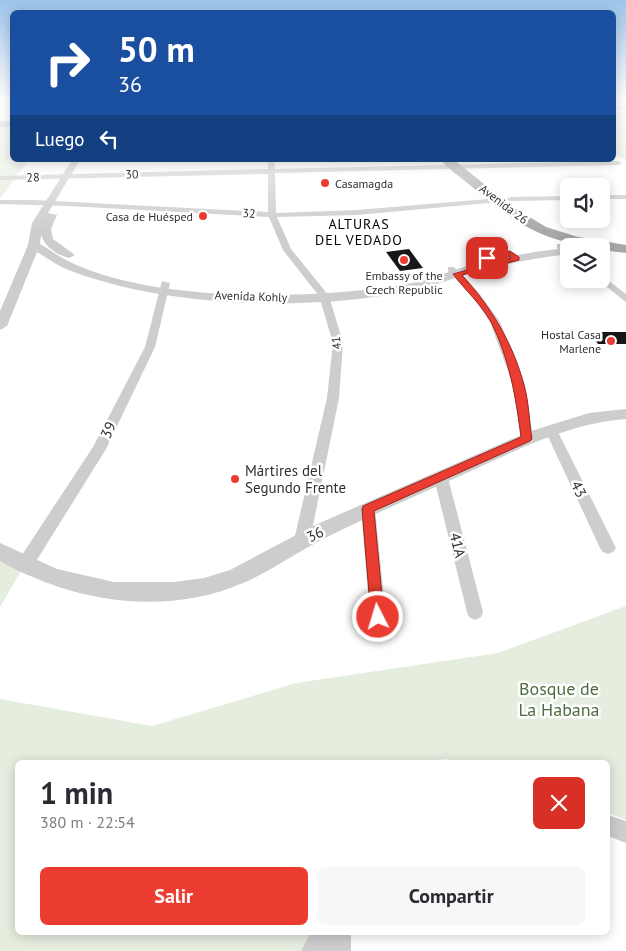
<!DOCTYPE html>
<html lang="es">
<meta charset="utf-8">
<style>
body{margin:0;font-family:"PT Sans",sans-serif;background:#f7f7f7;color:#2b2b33;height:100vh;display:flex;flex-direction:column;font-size:19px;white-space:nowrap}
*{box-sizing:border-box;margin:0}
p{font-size:16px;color:#7c7c81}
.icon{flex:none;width:28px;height:28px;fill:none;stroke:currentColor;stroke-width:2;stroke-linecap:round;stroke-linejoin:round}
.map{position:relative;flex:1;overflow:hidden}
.drawer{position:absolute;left:15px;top:760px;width:595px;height:175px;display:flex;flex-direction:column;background:#fff;border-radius:8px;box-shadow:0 2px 12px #0003}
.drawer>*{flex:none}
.hud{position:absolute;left:10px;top:10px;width:606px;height:152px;border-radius:8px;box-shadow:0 2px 12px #0003;background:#1a4fa0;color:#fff;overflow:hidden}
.tools{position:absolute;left:560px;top:178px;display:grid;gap:10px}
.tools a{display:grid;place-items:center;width:50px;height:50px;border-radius:8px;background:#fff;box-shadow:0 2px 12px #0003;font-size:25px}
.pin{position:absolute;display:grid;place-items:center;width:42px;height:42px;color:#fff;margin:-21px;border-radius:10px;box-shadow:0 2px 8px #0006}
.me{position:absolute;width:55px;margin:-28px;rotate:355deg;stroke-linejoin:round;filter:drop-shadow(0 0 4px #0008)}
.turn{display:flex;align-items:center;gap:18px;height:105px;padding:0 25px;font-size:22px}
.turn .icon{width:65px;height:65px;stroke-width:2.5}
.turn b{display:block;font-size:35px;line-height:42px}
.then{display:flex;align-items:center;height:48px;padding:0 25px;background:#0003;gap:10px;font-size:19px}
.round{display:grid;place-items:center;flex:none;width:52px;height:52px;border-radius:8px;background:#f7f7f7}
.overview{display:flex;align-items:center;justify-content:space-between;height:85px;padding:0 25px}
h1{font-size:30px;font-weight:700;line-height:38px}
.cta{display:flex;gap:10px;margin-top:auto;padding:10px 25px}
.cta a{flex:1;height:58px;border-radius:8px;background:#ea3c30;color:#fff;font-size:20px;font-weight:700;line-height:58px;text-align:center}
.cta a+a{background:#f7f7f7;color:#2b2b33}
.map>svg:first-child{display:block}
.green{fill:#e4edde}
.building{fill:#171717}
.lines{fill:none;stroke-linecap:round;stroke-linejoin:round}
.minor{fill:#cdcdcd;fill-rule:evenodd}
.tertiary{fill:#cdcdcd;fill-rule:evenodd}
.primary{fill:#a8a8a8;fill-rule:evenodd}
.route{fill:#ea3c30;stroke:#98271f}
.poi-dot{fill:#ea3c30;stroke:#fff;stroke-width:2}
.labels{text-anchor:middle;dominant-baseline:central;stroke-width:5;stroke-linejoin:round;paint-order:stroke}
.far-street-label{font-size:12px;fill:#303030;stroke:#fff}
.far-poi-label{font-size:12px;fill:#303030;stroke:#fff;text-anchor:end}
.far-neighbourhood-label{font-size:14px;letter-spacing:1px;fill:#000;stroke:#fff}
.street-label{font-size:15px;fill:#303030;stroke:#fff}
.poi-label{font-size:15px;fill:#303030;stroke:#fff;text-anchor:start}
.near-park-label{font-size:18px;fill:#4c6d3c;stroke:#fff}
</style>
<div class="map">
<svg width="626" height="951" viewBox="0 0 626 951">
<rect width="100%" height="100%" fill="#fff"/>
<!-- green -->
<g class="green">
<path d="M614 110H626V161L614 153Z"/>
<path d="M0 124H12V160H28L0 199Z"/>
<path d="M0 551 24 566 0 607Z"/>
<path d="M626 606V820L608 813V762H458L447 759 420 762H18V932L341 933 334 951H0V699L152 726 296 683 498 653Z"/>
</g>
<!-- building -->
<g class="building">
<path d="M409 249 423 268 400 271 386 252Z"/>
<path d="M589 332H626V344H598Z"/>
</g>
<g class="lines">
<!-- minor -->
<g class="minor">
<rect x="614" y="106" width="12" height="4"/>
<path d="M268 160H274L275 169 619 161 622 163 619 165 275 173 276 213 357 210 499 198 503 200 499 202 357 215 277 217 291 249 329 296 343 343 339 398 310 540 307 544 302 546 297 544 294 540 327 398 333 343 319 296 283 250 269 217 68 206 0 204V200H34L268 212V174L0 180V176L268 169Z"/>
<rect x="601" y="195" width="25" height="4"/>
<path d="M569 196V200L510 201 506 199 510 197Z"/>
<path d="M557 244H563L569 248V255L557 248Z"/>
<path d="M448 267H454L479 293 500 322 525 385 533 439 532 442 527 444 521 439 513 385 490 322 473 297 448 271Z"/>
<path d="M601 275 626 294V302L598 280 601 279Z"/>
<path d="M162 281 170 283 155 347 106 449 30 571 24 573 18 571 16 566 18 561 93 447 145 347Z"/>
<path d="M551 426 557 430 616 548 613 552 608 554 603 552 600 548 545 430Z"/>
<path d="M441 473 448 478 483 612 481 617 475 620 469 617 467 612 434 478Z"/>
<path d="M368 503 373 505 375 509 386 617 384 622 378 625 372 622 370 617 361 509 363 505Z"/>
<path d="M608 815 626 821V843L608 836Z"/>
<path d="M311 932H351V951H301Z"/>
</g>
<!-- tertiary -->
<g class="tertiary">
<path d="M72 160H80L48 213 57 215 51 229 53 239 75 255 69 258C57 255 45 247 41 235L40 244C50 250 61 258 72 263 158 303 314 300 406 284 426 281 445 273 464 267 499 258 533 251 569 248V254C536 258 504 264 472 273 450 279 429 288 407 292 303 311 165 308 66 269 56 265 46 257 37 252L7 326 0 330V311L28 245 32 223Z"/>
<path d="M626 409V419C574 423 530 444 484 465 432 489 380 511 329 536 300 550 273 570 243 583 164 617 73 602 0 561V543L57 569 114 582H174L204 578 230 570 315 525 528 432 589 413Z"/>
</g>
<!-- primary -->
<g class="primary">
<rect x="0" y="121" width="12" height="6"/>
<path d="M441 160H454L513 207 546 227 578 237 626 245V253L601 250V246C546 246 511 220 471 186 461 177 449 170 441 160Z"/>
</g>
</g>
<!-- sky -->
<linearGradient id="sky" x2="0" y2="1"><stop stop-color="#9cc4ea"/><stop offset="0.43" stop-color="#fff"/><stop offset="1" stop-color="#fff" stop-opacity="0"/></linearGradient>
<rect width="626" height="233" fill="url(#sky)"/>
<!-- route -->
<path class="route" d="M510 251 519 257V260L462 275C491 307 513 343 524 385 529 402 529 421 532 439L530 441 374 511 384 617 382 622 378 624 373 622 371 617 362 509 363 506 521 437C516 397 509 358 491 322 481 304 465 290 453 274L511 258 508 256 487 260 483 258Z"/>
<!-- markers -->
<g class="poi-dot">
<circle cx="325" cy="183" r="5"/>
<circle cx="203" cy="216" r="5"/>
<circle cx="404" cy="260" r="5"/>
<circle cx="611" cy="341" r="5"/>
<circle cx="235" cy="479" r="5"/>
</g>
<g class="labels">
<!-- far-street labels -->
<g class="far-street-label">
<text transform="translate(132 174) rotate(-1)">30</text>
<text transform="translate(33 177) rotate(-2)">28</text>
<text transform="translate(504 204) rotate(37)">Avenida 26</text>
<text transform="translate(249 213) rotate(4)">32</text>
<text transform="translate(251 296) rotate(2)">Avenida Kohly</text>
<text transform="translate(336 343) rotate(-96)">41</text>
</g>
<!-- far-poi labels -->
<g class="far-poi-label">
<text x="335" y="183" text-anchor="start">Casamagda</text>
<text x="193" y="216">Casa de Huésped</text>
<text x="404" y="275" text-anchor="middle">Embassy of the<tspan x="404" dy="14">Czech Republic</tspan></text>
<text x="601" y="334">Hostal Casa<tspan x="601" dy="14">Marlene</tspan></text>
</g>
<!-- far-neighbourhood labels -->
<g class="far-neighbourhood-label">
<text x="359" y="224">ALTURAS<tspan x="359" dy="16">DEL VEDADO</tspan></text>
</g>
<!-- street labels -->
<g class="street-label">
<text transform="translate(108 430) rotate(-65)">39</text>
<text transform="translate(579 489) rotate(64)">43</text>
<text transform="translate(315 534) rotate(-26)">36</text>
<text transform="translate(458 545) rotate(76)">41A</text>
</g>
<!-- poi labels -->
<g class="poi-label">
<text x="245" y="470">Mártires del<tspan x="245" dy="17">Segundo Frente</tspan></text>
</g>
<!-- near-park labels -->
<g class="near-park-label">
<text x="559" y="688">Bosque de<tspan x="559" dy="21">La Habana</tspan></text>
</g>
</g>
</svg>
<div class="tools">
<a><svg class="icon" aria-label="sound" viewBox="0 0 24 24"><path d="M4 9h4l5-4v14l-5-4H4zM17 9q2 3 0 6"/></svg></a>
<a><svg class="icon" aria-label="layers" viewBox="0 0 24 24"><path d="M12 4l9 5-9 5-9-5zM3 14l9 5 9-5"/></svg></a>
</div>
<div class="pin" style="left:487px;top:258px;background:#d93025"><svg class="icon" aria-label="arrive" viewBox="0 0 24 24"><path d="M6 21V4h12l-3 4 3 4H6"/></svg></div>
<svg class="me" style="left:378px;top:617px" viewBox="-20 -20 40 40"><circle r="17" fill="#ea3c30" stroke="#fff" stroke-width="3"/><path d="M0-11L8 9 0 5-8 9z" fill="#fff"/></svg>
<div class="hud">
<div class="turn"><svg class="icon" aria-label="right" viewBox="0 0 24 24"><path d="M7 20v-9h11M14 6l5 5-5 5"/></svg><div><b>50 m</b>36</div></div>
<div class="then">Luego<svg class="icon" aria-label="left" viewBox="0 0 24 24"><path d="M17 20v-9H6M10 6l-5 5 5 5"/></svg></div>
</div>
<section class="drawer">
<div class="overview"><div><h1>1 min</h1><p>380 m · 22:54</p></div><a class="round" style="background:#d93025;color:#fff"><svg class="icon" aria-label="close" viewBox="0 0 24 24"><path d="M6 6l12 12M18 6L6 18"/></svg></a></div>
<div class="cta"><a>Salir</a><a>Compartir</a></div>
</section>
</div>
